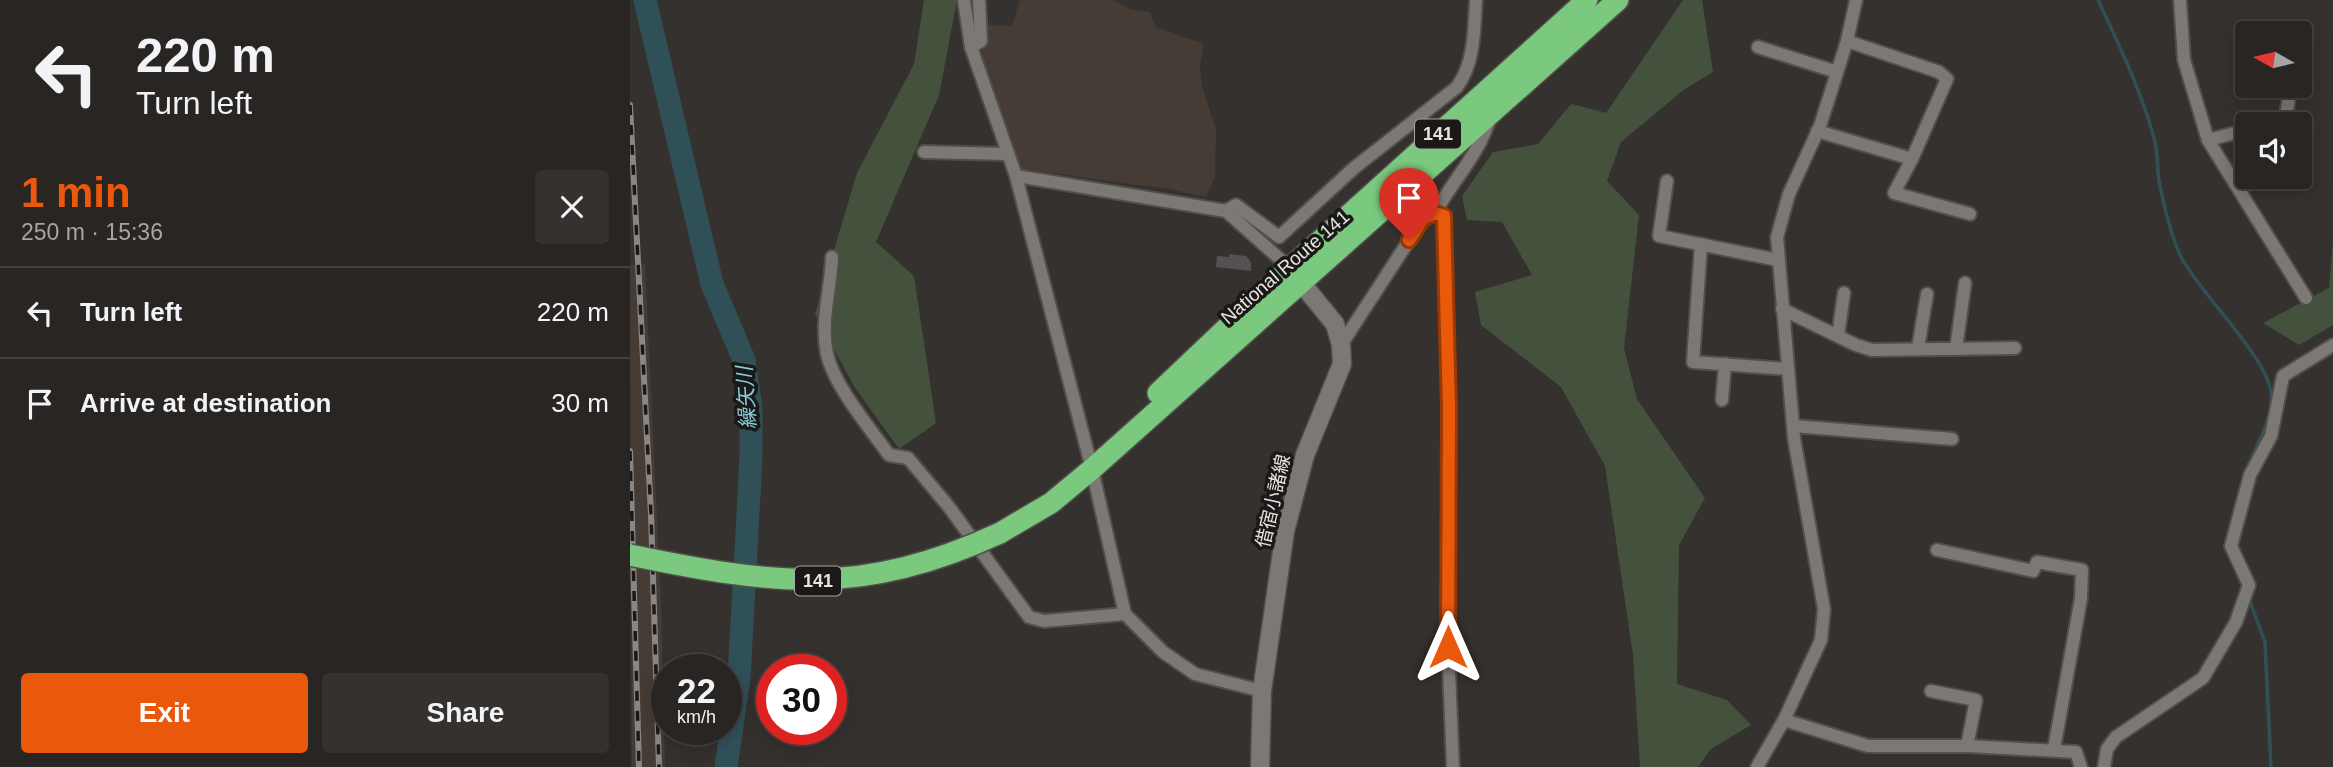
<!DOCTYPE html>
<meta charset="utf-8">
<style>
body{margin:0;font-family:Arial,"Noto Sans JP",sans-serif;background:#34312f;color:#f1f3f6;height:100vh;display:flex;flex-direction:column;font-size:26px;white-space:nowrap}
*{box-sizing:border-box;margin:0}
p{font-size:23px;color:#a5a5a5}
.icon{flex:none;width:38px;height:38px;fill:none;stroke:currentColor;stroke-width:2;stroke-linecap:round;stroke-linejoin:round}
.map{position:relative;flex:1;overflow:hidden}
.details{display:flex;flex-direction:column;background:#282522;width:630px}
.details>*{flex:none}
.hud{background:#282522;color:#f1f3f6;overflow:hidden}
.needle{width:46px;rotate:278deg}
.fabs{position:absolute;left:1605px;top:21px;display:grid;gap:14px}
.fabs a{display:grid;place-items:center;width:77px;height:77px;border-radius:7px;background:#282522;box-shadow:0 4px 18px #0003,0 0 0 2px #444240;font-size:35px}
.speed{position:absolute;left:21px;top:654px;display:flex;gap:14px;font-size:35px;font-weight:700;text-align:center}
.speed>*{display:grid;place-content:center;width:91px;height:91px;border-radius:50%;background:#282522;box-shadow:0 4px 18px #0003,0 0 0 2px #444240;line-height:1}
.speed small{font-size:18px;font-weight:400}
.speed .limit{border:10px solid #d22;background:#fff;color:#111}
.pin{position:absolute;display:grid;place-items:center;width:60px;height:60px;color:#fff;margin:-72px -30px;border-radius:50% 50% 50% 0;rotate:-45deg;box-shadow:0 0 7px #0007}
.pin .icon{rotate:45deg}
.me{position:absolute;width:77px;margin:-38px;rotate:0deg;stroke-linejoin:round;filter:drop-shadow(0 0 5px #0008)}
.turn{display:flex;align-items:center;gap:24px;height:147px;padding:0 21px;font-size:32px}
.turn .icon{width:91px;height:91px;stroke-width:2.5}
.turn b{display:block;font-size:49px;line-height:60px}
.round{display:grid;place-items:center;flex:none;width:74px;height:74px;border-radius:7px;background:#34312f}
.overview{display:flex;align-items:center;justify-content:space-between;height:119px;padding:0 21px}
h1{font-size:42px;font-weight:700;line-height:52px;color:#ea580c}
.action{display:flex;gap:14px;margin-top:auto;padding:14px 21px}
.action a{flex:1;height:80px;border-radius:7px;background:#ea580c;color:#fff;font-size:28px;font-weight:700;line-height:80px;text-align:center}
.action a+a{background:#34312f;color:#f1f3f6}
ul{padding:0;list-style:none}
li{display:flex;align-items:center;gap:21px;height:91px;padding:0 21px;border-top:2px solid #444240}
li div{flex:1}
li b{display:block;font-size:26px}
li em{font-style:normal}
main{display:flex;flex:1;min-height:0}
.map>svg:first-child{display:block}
.built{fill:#453c35}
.green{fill:#44513d}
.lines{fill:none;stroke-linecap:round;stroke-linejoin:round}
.stream{stroke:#305058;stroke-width:3.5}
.river{stroke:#305058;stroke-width:23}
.building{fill:#565052}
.street-casing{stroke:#514e4b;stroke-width:16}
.secondary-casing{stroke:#514e4b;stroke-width:21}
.highway-casing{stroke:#514e4b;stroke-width:24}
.street{stroke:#7c7874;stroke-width:12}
.secondary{stroke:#7c7874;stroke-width:18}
.highway{stroke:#7ac97e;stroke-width:21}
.rail-casing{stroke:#898683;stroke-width:6}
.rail{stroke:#1b1918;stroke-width:3.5;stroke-dasharray:10;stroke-linecap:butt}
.highway-bridge-casing{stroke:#514e4b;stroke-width:24;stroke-linecap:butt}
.highway-bridge{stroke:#7ac97e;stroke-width:21}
.route-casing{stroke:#983908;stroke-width:18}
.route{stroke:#ea580c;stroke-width:12}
.labels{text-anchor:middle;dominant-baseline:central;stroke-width:7;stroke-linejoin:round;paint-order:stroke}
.shield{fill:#1b1918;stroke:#a9a6a5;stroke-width:2}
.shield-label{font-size:18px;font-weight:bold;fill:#e6e3e1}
.street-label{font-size:19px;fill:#e6e3e1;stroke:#1b1918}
.water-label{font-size:21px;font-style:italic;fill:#88cada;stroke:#1b1918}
</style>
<main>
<section class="details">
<div class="hud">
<div class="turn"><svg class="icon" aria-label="left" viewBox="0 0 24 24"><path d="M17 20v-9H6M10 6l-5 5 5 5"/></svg><div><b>220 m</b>Turn left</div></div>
</div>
<div class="overview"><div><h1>1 min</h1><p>250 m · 15:36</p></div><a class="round"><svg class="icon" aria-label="close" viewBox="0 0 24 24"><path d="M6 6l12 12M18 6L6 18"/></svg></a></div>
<ul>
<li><svg class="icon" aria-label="left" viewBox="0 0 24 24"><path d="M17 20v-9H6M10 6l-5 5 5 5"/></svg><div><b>Turn left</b></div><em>220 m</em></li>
<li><svg class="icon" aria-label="arrive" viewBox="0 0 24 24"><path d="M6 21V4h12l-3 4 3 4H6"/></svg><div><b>Arrive at destination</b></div><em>30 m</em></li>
</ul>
<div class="action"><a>Exit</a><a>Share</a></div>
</section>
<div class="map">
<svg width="1703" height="767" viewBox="0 0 1703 767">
<rect width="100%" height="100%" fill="#35312e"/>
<!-- built -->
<g class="built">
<path d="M390 0H483L500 9 520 12 526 27 574 44 570 66 572 86 586 130 585 177 576 197 538 189 391 169 354 65 352 51 357 44 356 25 382 26Z"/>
<path d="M15 264 31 604 35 767H2L0 265Z"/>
</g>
<!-- green -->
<g class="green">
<path d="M294 0H327L309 95 246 242 284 276 306 423 269 449 224 386 185 314 227 173 284 64Z"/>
<path d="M1053 0H1072L1083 72 1055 89 991 142 977 181 1009 215 994 348 1007 399 1075 498 1049 545 1047 684 1097 700 1121 725 1081 749 1068 767H1010L1003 655 975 466 931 387 851 325 845 292 902 275 872 222 837 220 832 196 863 152 908 144 941 104 976 113Z"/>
<path d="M1703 239V325L1669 345 1633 323 1699 288Z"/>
</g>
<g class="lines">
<!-- stream -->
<g class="stream">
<path d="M1468 0C1489 45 1511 90 1524 138 1528 152 1527 167 1529 181 1534 206 1540 234 1551 257 1569 292 1638 358 1641 393 1644 417 1627 443 1619 464"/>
<path d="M1619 599 1635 642 1641 767"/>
</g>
<!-- river -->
<path class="river" d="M15 0 82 284 114 360 121 408V458L109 678 96 767"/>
</g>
<!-- building -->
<path class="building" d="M599 254 616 256 621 262V271L586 267 587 256 599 257Z"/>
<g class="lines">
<!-- street casing -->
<g class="street-casing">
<g id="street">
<path d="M334 0 341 47 386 176 596 211 660 268"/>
<path d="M1550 0 1554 60 1578 140 1617 130"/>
<path d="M1669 33 1670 28"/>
<path d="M341 47 351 41 349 0"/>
<path d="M1128 47 1207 72"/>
<path d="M1643 124 1655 121 1661 86"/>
<path d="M1187 131 1282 159 1317 79 1309 72 1217 41"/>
<path d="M1578 140 1676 298"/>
<path d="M294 152 378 154"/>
<path d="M1282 159 1264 193 1340 214"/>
<path d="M386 176 462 469 495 614 533 652 565 674 632 691"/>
<path d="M1037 181 1029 236 1148 260"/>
<path d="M596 211 606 205 649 237 724 168 827 87C845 62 844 30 846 0"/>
<path d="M805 213C823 180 851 152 860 117"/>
<path d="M1071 244 1063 362 1157 369"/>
<path d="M202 257C201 288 190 322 197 354 204 386 240 428 259 455L278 458 319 507 399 617 414 621 495 614"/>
<path d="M1152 309 1226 345 1242 350 1385 348"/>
<path d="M1208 336 1214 293"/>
<path d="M711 345 793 219 805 213 814 216 819 408 818 647 823 767"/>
<path d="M1288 348 1297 294"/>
<path d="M1326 349 1335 283"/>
<path d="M1092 400 1095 364"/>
<path d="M1164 426 1322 439"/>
<path d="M1307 550 1403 571 1407 562 1452 570 1451 598 1424 749"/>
<path d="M1301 691 1346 700 1337 746"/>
<path d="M1154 720 1238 746H1337L1446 752 1451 767"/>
<path d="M1127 767 1154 720 1191 640 1194 609 1164 438 1147 237 1159 194 1190 126 1217 41 1226 0"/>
<path d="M1474 767 1477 749 1486 737 1573 678 1606 622 1619 585 1601 546 1620 475 1641 436 1653 376 1703 345"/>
</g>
</g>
<!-- secondary casing -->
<g class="secondary-casing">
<path id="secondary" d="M630 767 632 691 655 531 675 455 712 364 711 345 705 324 664 274"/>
</g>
<!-- highway casing -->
<g class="highway-casing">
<g id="highway">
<path d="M528 393 660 268 957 0"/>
<path d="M370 533 421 503 462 469 988 0"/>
</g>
</g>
<!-- street -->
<use href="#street" class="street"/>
<!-- secondary -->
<use href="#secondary" class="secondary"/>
<!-- highway -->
<use href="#highway" class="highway"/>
<!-- rail casing -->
<g class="rail-casing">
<g id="rail">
<path d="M0 105 21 515 29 767"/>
<path d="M0 451 9 767"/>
</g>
</g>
<!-- rail -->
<use href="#rail" class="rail"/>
<!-- highway-bridge casing -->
<g class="highway-bridge-casing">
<path id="highway-bridge" d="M0 555C145 585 231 597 370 533"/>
</g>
<!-- highway-bridge -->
<use href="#highway-bridge" class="highway-bridge"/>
</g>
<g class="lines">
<!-- route casing -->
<g class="route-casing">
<path id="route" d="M779 240 793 219 805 213 814 216 819 408 818 647"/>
</g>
<!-- route -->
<use href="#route" class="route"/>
</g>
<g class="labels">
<!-- shield labels -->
<g class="shield">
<rect x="785" y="119.5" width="46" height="29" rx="5"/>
<rect x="165" y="566.5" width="46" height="29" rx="5"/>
</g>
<g class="shield-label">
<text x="808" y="134">141</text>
<text x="188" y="581">141</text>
</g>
<!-- street labels -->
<g class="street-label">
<text transform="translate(655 267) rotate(-41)">National Route 141</text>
<text transform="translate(643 501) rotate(-77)">借宿小諸線</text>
</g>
<!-- water labels -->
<g class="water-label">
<text transform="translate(116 398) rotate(-94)">繰矢川</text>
</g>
</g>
</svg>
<div class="fabs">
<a><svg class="needle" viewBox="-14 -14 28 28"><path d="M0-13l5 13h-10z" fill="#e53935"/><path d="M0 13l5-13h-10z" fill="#a5a5a5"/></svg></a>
<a><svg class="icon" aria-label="sound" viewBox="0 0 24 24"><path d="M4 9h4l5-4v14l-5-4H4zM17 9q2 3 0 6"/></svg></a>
</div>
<div class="speed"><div>22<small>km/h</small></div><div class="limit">30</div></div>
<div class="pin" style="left:779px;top:240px;background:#d93025"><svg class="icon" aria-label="arrive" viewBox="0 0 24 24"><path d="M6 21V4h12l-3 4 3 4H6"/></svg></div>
<svg class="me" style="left:818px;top:647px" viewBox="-20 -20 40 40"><path d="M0-17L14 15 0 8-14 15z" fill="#ea580c" stroke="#fff" stroke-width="4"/></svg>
</div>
</main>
